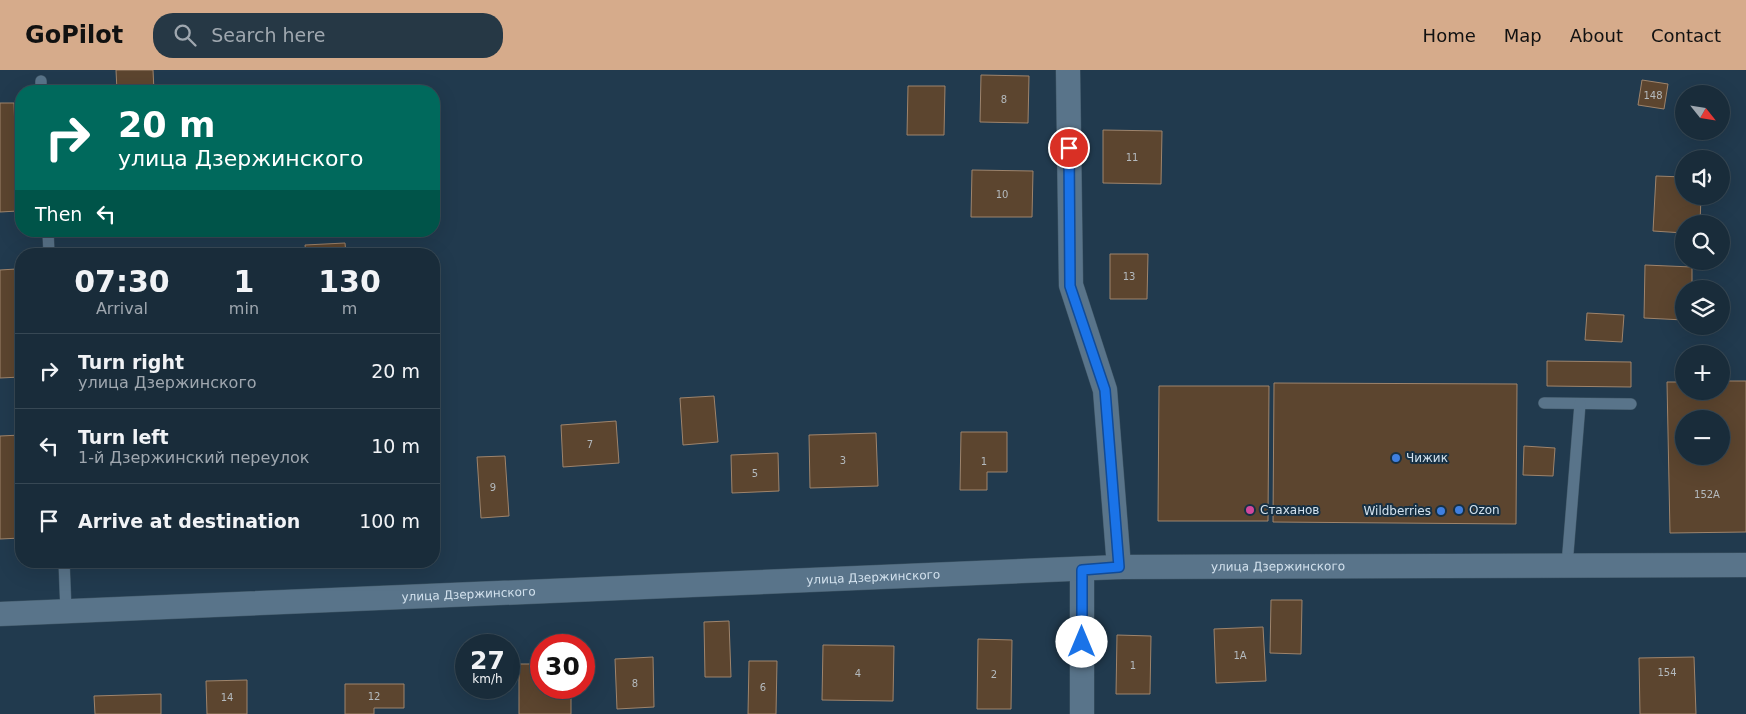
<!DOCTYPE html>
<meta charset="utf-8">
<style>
body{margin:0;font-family:"DejaVu Sans",sans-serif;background:#263845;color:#f1f3f6;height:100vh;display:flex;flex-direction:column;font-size:19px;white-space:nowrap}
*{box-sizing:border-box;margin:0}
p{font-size:16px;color:#9fa7af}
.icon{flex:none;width:28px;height:28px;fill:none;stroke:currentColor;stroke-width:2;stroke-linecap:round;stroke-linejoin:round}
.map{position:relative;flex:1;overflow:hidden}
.sheet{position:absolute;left:15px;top:178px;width:425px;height:320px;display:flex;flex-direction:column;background:#192c3a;border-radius:20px;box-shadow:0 5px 20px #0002,0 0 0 1px #374854}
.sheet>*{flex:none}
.top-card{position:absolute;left:15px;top:15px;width:425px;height:152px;border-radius:20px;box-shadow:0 5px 20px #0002,0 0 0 1px #374854;background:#00695c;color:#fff;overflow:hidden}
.needle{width:32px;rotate:120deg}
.tools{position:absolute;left:1675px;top:15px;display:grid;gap:10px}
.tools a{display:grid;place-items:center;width:55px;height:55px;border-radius:50%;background:#192c3a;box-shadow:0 5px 20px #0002,0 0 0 1px #374854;font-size:25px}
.speed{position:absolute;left:455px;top:564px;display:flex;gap:10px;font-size:25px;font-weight:700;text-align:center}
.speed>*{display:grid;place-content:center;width:65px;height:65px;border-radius:50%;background:#192c3a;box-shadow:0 5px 20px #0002,0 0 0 1px #374854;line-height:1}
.speed small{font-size:12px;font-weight:400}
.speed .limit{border:8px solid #d22;background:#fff;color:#111}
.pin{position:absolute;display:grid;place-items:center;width:42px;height:42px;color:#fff;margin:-21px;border:2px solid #fff;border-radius:50%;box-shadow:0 1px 5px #0007}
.me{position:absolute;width:55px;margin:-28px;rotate:0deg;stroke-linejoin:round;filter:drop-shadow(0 0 4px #0008)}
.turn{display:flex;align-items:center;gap:18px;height:105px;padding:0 20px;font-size:22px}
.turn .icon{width:65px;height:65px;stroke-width:2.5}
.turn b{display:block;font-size:35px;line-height:42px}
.then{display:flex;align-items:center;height:48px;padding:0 20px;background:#0003;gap:10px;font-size:19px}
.eta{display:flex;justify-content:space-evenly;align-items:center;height:85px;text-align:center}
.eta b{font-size:30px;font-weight:800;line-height:35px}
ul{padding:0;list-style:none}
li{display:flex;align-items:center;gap:15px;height:75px;padding:0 20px;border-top:1px solid #374854}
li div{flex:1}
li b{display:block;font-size:19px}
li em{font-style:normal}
header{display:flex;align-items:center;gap:30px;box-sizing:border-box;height:70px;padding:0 25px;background:#d6ab8b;color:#111}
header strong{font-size:24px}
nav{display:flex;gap:28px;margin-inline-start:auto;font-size:18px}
.search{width:350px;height:45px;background:#263845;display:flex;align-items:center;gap:12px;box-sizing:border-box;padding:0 18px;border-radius:20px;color:#9fa7af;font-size:19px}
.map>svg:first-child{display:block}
.building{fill:#5c452f;stroke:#9e846c;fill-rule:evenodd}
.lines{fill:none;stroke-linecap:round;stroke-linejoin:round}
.service-casing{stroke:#405767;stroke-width:12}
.minor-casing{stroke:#405767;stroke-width:25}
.service{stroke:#59748a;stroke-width:11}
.minor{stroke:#59748a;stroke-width:24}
.route-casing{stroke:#114b97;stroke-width:12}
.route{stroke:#1a73e8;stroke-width:9}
.shop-dot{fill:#3f7fe0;stroke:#173043;stroke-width:2}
.hotel-dot{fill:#d1479c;stroke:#173043;stroke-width:2}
.labels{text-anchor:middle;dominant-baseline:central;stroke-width:4;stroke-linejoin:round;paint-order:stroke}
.number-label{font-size:10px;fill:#b4babe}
.poi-label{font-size:12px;fill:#d2e1ed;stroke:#173043;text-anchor:start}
.street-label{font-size:12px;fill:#d2e1ed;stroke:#173043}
</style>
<header>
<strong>GoPilot</strong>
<div class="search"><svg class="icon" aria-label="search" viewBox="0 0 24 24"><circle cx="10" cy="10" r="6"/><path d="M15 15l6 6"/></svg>Search here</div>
<nav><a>Home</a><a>Map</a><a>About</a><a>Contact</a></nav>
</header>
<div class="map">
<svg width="1746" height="644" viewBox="0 0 1746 644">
<rect width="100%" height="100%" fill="#213a4e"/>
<!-- building -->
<g class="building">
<path d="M116 0H153L154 21H117Z"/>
<path d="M981 5 1029 6 1028 53 980 52Z"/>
<path d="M1642 10 1668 14 1664 39 1638 35Z"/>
<path d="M908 16H945L944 65H907Z"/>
<path d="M0 33H14L18 141 0 142Z"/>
<path d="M1103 60 1162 61 1161 114 1103 113Z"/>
<path d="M972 100 1033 101 1032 147H971Z"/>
<path d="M1656 106 1684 107V126H1701L1700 154H1684V163L1653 161Z"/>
<path d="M345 173 346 184H306L305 175Z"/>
<path d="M1110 184H1148L1147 229H1110Z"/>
<path d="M1645 195 1692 197V219H1684V250L1644 248Z"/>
<path d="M16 199 21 307 0 308V200Z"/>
<path d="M1587 243 1624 245 1622 272 1585 270Z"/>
<path d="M1547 291 1631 292V317L1547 316Z"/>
<path d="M1721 311H1746V462L1670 463 1667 312H1684V321H1721ZM1684 349H1721V386H1684Z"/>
<path d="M1274 313 1517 314 1516 454 1273 452Z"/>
<path d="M1159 316H1269L1268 451H1158Z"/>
<path d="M714 326 718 372 683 375 680 328Z"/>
<path d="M616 351 619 393 563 397 561 355Z"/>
<path d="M961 362H1007V402H987V420H960Z"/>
<path d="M876 363 878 416 810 418 809 365Z"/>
<path d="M21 365V468L0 469V366Z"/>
<path d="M1524 376 1555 378 1553 406 1523 405Z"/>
<path d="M778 383 779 421 732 423 731 385Z"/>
<path d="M505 386 509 446 481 448 477 387Z"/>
<path d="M1271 530H1302L1301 584 1270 583Z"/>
<path d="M729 551 731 607H705L704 552Z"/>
<path d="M1263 557 1266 611 1216 613 1214 559Z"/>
<path d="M1117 565 1151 566 1150 624H1116Z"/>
<path d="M978 569 1012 570 1011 639H977Z"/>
<path d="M823 575 894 576 893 631 822 630Z"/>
<path d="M653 587 654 637 617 639 615 589Z"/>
<path d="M1694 587 1696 644H1640L1639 588Z"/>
<path d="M749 591H777L776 644H748Z"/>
<path d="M519 594H541V618H554V624H571V644H519Z"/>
<path d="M247 610V644H207L206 611Z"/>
<path d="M345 614H404V638H374V644H345Z"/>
<path d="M161 624V644H95L94 626Z"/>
</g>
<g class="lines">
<!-- service casing -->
<g class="service-casing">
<g id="service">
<path d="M41 11V21"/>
<path d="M48 161 49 184"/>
<path d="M1544 333 1631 334"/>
<path d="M64 491 66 541"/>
<path d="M1567 495 1580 334"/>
</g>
</g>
<!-- minor casing -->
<g class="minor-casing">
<g id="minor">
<path d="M1068 0 1071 215 1105 320 1119 497"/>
<path d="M1082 500V644"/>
<path id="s1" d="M0 544 1119 497 1746 495"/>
</g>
</g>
<!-- service -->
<use href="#service" class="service"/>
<!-- minor -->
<use href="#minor" class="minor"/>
</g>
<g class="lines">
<!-- route casing -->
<g class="route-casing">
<path id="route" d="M1069 78 1070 216 1105 320 1119 497 1082 500V572"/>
</g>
<!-- route -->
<use href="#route" class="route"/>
</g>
<!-- markers -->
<g class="shop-dot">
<circle cx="1396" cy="388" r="5"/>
<circle cx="1459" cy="440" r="5"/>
<circle cx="1441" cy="441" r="5"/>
</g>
<circle class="hotel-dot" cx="1250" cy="440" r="5"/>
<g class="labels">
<!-- number labels -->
<g class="number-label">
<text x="1653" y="25">148</text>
<text x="1004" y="29">8</text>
<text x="1132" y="87">11</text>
<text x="1002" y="124">10</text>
<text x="1129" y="206">13</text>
<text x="590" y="374">7</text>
<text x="843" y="390">3</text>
<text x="984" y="391">1</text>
<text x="755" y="403">5</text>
<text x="493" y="417">9</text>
<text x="1707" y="424">152А</text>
<text x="1240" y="585">1А</text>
<text x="1133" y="595">1</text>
<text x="1667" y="602">154</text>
<text x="858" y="603">4</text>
<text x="994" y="604">2</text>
<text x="635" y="613">8</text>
<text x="763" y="617">6</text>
<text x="374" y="626">12</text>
<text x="227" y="627">14</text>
</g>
<!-- poi labels -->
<g class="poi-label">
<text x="1406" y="388">Чижик</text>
<text x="1260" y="440">Стаханов</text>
<text x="1469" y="440">Ozon</text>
<text x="1431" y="441" text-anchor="end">Wildberries</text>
</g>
<!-- street labels -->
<g class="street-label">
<text stroke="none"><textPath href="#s1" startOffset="1279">улица Дзержинского</textPath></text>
<text stroke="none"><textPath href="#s1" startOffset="874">улица Дзержинского</textPath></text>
<text stroke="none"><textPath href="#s1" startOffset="469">улица Дзержинского</textPath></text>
</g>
</g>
</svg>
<div class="tools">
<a><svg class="needle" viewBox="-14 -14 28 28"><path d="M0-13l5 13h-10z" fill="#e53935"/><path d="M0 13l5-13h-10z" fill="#9fa7af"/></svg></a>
<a><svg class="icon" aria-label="sound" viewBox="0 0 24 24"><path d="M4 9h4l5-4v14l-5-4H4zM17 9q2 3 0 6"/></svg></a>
<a><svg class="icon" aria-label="search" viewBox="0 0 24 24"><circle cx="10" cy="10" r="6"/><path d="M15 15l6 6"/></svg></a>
<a><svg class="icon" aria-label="layers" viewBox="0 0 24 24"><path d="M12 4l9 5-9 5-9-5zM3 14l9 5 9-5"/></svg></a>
<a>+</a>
<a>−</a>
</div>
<div class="speed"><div>27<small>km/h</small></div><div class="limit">30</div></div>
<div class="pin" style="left:1069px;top:78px;background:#d93025"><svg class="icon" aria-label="arrive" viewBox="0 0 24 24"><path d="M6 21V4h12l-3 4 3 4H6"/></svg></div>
<svg class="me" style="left:1082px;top:572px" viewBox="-20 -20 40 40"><circle r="19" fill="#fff"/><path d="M0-13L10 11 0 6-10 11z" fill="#1a73e8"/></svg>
<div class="top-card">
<div class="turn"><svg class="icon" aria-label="right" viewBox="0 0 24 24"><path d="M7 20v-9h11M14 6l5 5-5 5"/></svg><div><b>20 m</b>улица Дзержинского</div></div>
<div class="then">Then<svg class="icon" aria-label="left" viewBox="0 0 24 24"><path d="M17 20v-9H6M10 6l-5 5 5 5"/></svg></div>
</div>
<section class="sheet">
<div class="eta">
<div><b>07:30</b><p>Arrival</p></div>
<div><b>1</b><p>min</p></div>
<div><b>130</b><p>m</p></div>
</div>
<ul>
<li><svg class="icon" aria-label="right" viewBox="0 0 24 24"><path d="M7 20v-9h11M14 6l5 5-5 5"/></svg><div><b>Turn right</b><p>улица Дзержинского</p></div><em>20 m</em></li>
<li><svg class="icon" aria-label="left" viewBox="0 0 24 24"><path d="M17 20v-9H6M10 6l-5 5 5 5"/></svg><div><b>Turn left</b><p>1-й Дзержинский переулок</p></div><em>10 m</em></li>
<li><svg class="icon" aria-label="arrive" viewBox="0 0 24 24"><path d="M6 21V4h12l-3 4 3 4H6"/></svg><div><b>Arrive at destination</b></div><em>100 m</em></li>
</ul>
</section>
</div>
